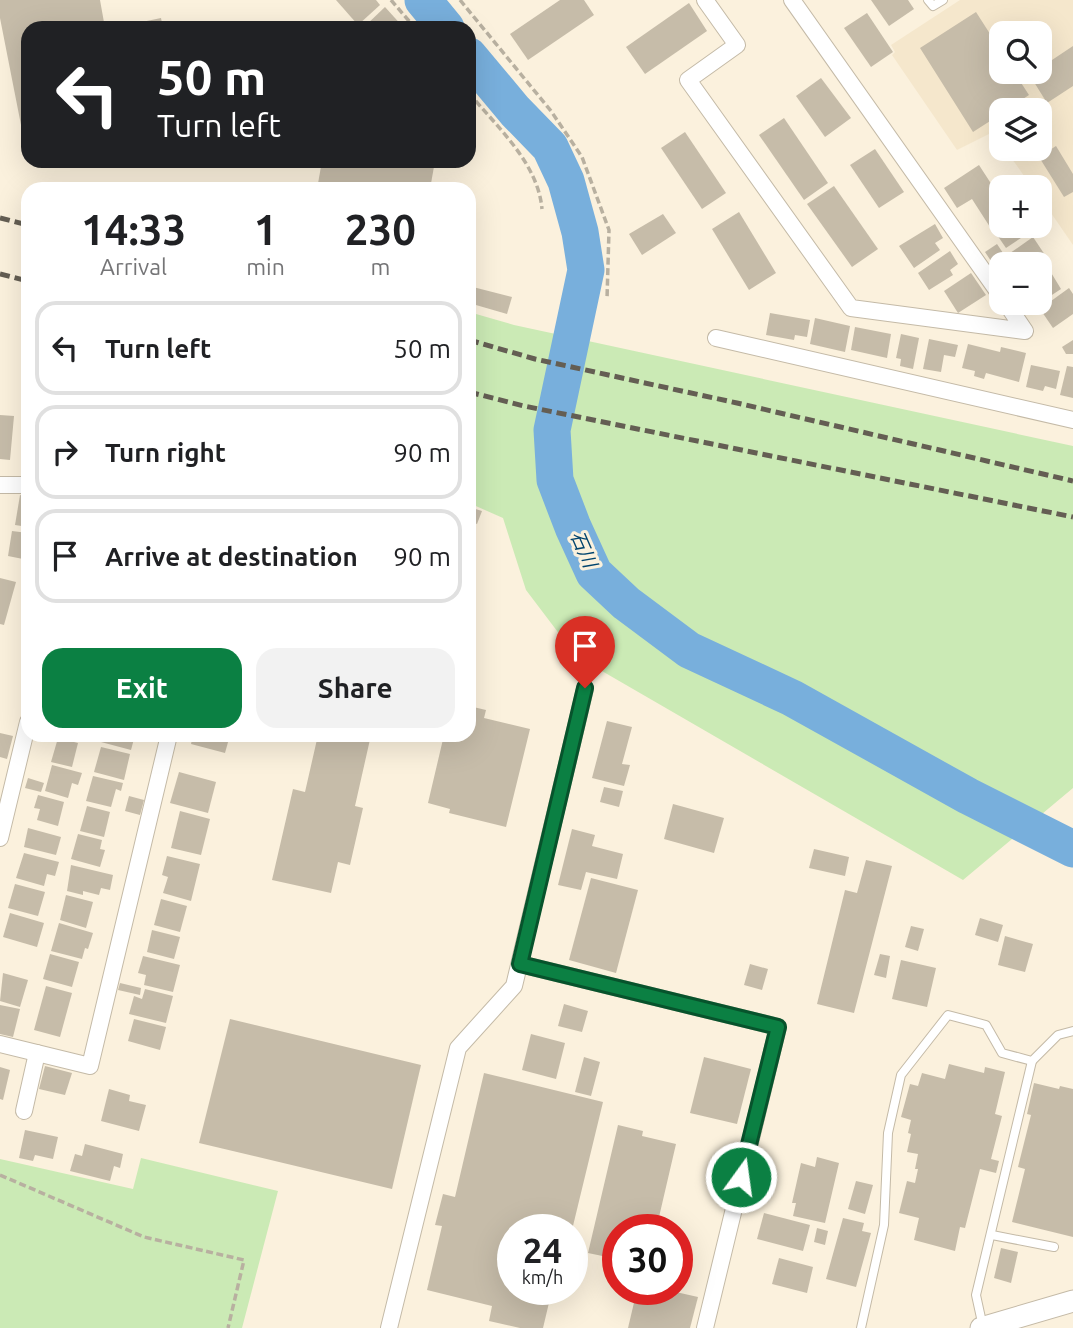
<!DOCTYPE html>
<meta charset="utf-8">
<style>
body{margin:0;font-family:Ubuntu,"Noto Sans JP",sans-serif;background:#f2f2f2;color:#202124;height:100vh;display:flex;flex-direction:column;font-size:26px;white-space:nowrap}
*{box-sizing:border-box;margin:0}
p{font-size:23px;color:#757577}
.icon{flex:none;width:38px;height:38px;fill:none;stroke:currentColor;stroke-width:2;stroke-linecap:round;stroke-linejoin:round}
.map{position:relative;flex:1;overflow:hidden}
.drawer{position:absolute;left:21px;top:182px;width:455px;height:560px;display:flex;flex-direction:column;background:#fff;border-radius:21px;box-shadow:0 7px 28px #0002}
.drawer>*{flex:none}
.guide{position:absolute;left:21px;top:21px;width:455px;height:147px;border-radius:21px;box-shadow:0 7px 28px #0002;background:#202124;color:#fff;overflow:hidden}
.buttons{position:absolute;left:989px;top:21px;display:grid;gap:14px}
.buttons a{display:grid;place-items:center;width:63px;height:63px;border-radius:14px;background:#fff;box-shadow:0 7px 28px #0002;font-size:35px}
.speed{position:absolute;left:497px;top:1214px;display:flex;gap:14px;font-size:35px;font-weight:700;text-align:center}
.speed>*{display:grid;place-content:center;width:91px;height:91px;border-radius:50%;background:#fff;box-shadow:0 7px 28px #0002;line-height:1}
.speed small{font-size:18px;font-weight:400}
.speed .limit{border:10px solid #d22;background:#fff;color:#111}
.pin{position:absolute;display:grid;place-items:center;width:60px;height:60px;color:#fff;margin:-72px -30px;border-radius:50% 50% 50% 0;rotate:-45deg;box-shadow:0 0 7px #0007}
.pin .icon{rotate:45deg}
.me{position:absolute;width:77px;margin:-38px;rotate:14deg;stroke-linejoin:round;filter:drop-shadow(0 0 5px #0008)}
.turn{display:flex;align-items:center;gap:24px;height:147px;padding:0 21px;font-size:32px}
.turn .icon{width:91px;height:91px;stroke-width:2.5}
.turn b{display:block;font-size:49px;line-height:60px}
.eta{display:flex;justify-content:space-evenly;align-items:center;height:119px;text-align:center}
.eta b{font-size:42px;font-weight:600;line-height:49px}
.primary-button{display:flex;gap:14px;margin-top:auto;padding:14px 21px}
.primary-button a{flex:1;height:80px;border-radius:21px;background:#0b8043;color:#fff;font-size:28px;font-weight:600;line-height:80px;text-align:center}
.primary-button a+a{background:#f2f2f2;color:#202124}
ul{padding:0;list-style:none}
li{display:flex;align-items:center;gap:21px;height:94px;margin:0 14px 10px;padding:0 7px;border:4px solid #e0e0e0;border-radius:21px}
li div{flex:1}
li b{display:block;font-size:26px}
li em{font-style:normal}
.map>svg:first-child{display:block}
.built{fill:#f5e7cc;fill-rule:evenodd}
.green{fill:#cbeab5}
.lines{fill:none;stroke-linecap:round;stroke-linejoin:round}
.river{stroke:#78afdc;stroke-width:37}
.building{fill:#c6bca9}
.service-casing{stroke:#c4baa7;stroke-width:10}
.minor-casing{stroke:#c4baa7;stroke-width:18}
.tertiary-casing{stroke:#c4baa7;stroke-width:23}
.path{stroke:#b8b0a0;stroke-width:3.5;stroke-dasharray:7 3.5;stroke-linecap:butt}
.service{stroke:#fff;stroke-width:8}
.minor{stroke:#fff;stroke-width:16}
.tertiary{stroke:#fff;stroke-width:21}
.rail{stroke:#645e53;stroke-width:5;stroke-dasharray:10 5;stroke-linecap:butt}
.route-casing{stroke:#07532c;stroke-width:18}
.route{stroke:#0b8043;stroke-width:12}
.labels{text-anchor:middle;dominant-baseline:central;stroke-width:6;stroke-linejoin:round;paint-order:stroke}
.water-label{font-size:19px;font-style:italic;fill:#00446e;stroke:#fbf1dd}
</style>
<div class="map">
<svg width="1073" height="1328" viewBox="0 0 1073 1328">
<rect width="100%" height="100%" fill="#fbf1dd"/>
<!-- built -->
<path class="built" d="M960 0H1073V245L1040 197V187H1032L1005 149H1040V110H1001V143L993 132 957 150 892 55 895 52 891 45ZM1001 33H1040V72H1001Z"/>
<!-- green -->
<g class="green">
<path d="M469 312 514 325 1073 446V788L963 880 576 656 526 590 503 518 469 503Z"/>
<path d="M141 1158 278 1191 242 1328H0V1159L133 1189Z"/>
</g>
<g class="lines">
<!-- river -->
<g class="river">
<path d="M423 0 446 28"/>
<path d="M469 56 515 111 550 147 566 181 580 232 586 270 552 430 555 480 573 527 594 573 626 603 689 650 792 698 968 796 1073 849"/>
</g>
</g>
<!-- building -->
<g class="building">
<path d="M0 0H100L105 28H28V124L21 125 0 18Z"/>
<path d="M336 0H376L380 5 358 25Z"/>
<path d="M560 0H584L594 15 528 60 510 34Z"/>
<path d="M871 0H908L914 9 889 26Z"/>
<path d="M689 3 707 31 645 74 626 47Z"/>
<path d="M385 7 404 28H363Z"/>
<path d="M976 12 1001 51V72H1014L1029 95 1006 110H1001V114L973 132 920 48Z"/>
<path d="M867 13 893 52 871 67 844 28Z"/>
<path d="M161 18 163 28H118V27Z"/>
<path d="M1073 46V86L1047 103 1029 74 1040 72V68Z"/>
<path d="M821 78 851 118 825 137 796 96Z"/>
<path d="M784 118 828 183 804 200 759 135Z"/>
<path d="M685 132 726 193 702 209 661 148Z"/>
<path d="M1056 146 1073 174V192L1064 197 1039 157Z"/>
<path d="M875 149 904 192 879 208 850 165Z"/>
<path d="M322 161H435L430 189H317Z"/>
<path d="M979 165 1001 199V219L990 227 972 199 957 208 944 188Z"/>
<path d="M834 186 878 249 852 267 807 204Z"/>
<path d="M739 212 776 273 749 290 712 229Z"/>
<path d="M663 214 676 233 642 255 629 234Z"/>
<path d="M935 224 943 238 935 243 940 250 914 268 899 246Z"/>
<path d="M1001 224 1026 226 1030 232 1006 248 993 229Z"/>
<path d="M1033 237 1047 258 1038 264H1008L1003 258Z"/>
<path d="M997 244 1003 253 991 261 985 252Z"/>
<path d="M950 251 958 264 950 270 953 275 929 290 918 273Z"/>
<path d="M1047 266 1061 289 1029 310 1024 303H1040V271Z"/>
<path d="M971 273 986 295 958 313 944 291Z"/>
<path d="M469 286 512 297 507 314 469 303Z"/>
<path d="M1069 288 1073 294V314L1053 328 1040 309Z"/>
<path d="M770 313 810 320 807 337 795 335 794 340 766 335Z"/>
<path d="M815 318 850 326 845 352 810 344Z"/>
<path d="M855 327 891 334 887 358 851 350Z"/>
<path d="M901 334 919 338 913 369 900 366 901 359 896 358Z"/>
<path d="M929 339 958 345 955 357 944 355 941 372 923 369Z"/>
<path d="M1073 340V354H1066L1062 347Z"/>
<path d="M968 344 1000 352 1001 347 1026 353 1019 382 986 373 984 379 974 376 975 371 962 368Z"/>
<path d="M1031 365 1060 371 1056 389 1045 386 1043 391 1026 387Z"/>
<path d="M1067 366 1073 367V398L1060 395Z"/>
<path d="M0 415 14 416 10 460 0 459Z"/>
<path d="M20 495 28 497V527L15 525Z"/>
<path d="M469 507 482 511 477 524 469 521Z"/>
<path d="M12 531 28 533V560L8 556Z"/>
<path d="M0 578 16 582 4 625 0 624Z"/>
<path d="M469 706 486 710 484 718 530 729 506 827 449 813 450 809 428 803 444 735H469Z"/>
<path d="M607 721 632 727 622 764 630 765 624 786 592 778Z"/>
<path d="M0 733 13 736 7 759 0 757Z"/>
<path d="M103 735H135L131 750 101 742Z"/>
<path d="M193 735H230L225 753 191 744Z"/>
<path d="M318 735H371L355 806 363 808 350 865 338 862 331 893 272 880 293 789 305 792Z"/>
<path d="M58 738 78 743 72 767 51 762Z"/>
<path d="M101 747 130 754 124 780 94 772Z"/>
<path d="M52 765 82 773 78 785 72 783 68 798 45 791Z"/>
<path d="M179 772 216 782 208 813 170 803Z"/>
<path d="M93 776 123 783 121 791 116 789 111 807 86 801Z"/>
<path d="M28 778 44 783 41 792 25 788Z"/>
<path d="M604 787 623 791 619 807 600 802Z"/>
<path d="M38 795 64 802 58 826 37 820 40 809 34 808Z"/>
<path d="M129 796 144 800 140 815 125 811Z"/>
<path d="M673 804 724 818 714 853 664 839Z"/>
<path d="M87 806 110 812 104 837 80 831Z"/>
<path d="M180 811 210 819 201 855 171 848Z"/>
<path d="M28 828 61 837 56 855 24 847Z"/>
<path d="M572 829 595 835 592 846 623 854 617 879 586 872 581 890 558 885Z"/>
<path d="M78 834 102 840 100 849 105 850 100 867 71 859Z"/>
<path d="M814 849 849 857 845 876 809 868Z"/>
<path d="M24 853 59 862 55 876 47 874 44 886 16 878Z"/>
<path d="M167 856 200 864 191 901 163 893 168 877 162 875Z"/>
<path d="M866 860 892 866 854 1013 817 1004 845 890 857 893Z"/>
<path d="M71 865 113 875 110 890 101 888 99 895 83 891V895L67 891Z"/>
<path d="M591 878 638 890 616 973 569 960Z"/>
<path d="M15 884 45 892 38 916 8 908Z"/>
<path d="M66 895 93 902 86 928 60 920Z"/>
<path d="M161 899 187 906 180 932 154 925Z"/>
<path d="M10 913 44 923 37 947 3 937Z"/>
<path d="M980 918 1003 925 998 942 975 935Z"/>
<path d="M59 923 93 933 88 949 85 948 82 959 51 951Z"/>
<path d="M911 926 924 929 918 951 905 947Z"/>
<path d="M152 930 180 937 174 959 147 952Z"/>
<path d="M1005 936 1033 944 1025 972 998 965Z"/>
<path d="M50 954 79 962 72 987 43 979Z"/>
<path d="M880 954 890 956 886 978 874 975Z"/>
<path d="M143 956 180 965 173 992 144 985 146 975 138 973Z"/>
<path d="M901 960 936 968 927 1007 892 999Z"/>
<path d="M750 964 768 969 762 990 744 985Z"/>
<path d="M3 973 28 980 20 1007 0 1001Z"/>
<path d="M120 983 141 988 140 995 118 990Z"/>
<path d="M46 986 72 993 60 1037 34 1030Z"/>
<path d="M145 989 173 996 166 1023 129 1014 134 996 142 999Z"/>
<path d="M564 1004 588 1011 582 1032 558 1026Z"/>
<path d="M0 1005 20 1009 13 1037 0 1034Z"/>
<path d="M134 1019 166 1027 160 1050 128 1041Z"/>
<path d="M230 1019 421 1065 392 1189 199 1143Z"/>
<path d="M531 1034 565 1043 556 1079 522 1070Z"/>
<path d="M584 1057 600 1062 591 1096 575 1092Z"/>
<path d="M704 1057 751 1069 737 1124 690 1113Z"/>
<path d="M949 1064 984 1073 985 1067 1005 1072 995 1114 1002 1116 991 1159 999 1161 996 1173 980 1169 965 1228 960 1227 955 1251 914 1240 919 1218 899 1213 907 1181 915 1183 918 1169H915L918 1154 907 1152 911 1134 908 1133 911 1120 901 1117 910 1084 918 1086 922 1073 945 1079Z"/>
<path d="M45 1066 72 1073 65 1095 39 1089Z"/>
<path d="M0 1067 10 1070 3 1100 0 1099Z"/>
<path d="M484 1073 603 1102 572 1230H513V1290H552L543 1328H520L489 1321 492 1306 427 1290 442 1226 435 1225 443 1194 455 1197Z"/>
<path d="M1034 1083 1059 1089 1060 1086 1073 1089V1237L1012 1222 1025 1169 1018 1167 1031 1115 1027 1114Z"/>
<path d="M109 1089 130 1095 129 1101 146 1105 139 1131 101 1121Z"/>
<path d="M618 1125 643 1131 642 1136 676 1144 656 1230 625 1225 624 1230H618L617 1259 588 1253Z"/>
<path d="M25 1130 58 1137 53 1159 35 1155 33 1161 19 1158Z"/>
<path d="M85 1144 123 1154 120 1168 114 1166 110 1181 70 1171 75 1154 82 1156Z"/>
<path d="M817 1157 839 1163 825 1223 793 1216 796 1203H792L801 1163 815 1167Z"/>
<path d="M856 1181 873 1185 865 1214 848 1209Z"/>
<path d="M764 1213 810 1225 803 1251 757 1239Z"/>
<path d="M843 1218 864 1223 862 1231 871 1233 856 1287 826 1279Z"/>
<path d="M817 1228 828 1231 825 1245 814 1242Z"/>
<path d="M1001 1248 1018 1252 1011 1283 994 1278Z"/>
<path d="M779 1258 813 1267 807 1293 772 1284Z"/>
<path d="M637 1290H667L698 1297 690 1328H628Z"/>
</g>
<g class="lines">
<!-- service casing -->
<g class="service-casing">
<g id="service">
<path d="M928 0 933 6 943 0"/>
<path d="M992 1235 1054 1247"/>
<path d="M983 1327 976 1295 1032 1061"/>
<path d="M861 1328 884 1225 888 1133 901 1075 948 1015 986 1025 1002 1053 1032 1061 1058 1035 1073 1031"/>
</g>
</g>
<!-- minor casing -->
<g class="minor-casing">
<g id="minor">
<path d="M705 0 737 45 688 80 851 308 1025 331 1006 303"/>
<path d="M792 0 1001 296"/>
<path d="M716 338 1073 420"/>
<path d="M0 485H28"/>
<path d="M0 838 28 722"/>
<path d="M520 964 778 1027 705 1328"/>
<path d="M0 1044 90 1066 169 735"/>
<path d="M24 1111 37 1053"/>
<path d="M389 1328 458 1048 514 986 585 689"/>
</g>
</g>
<!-- tertiary casing -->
<g class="tertiary-casing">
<path id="tertiary" d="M981 1328 1073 1301"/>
</g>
<!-- path -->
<g class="path">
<path d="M391 0 415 28"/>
<path d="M460 0 551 111 582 157 609 230 607 299"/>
<path d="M469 93C497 127 538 163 542 209"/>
<path d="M0 1175 144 1237 244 1260 228 1328"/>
</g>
<!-- service -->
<use href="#service" class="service"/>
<!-- minor -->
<use href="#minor" class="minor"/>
<!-- tertiary -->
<use href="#tertiary" class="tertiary"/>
<!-- rail -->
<g class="rail">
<path d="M0 218 28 225"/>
<path d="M0 274 28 281"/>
<path d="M469 340 535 359 737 403 1073 481"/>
<path d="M469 392 524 406 1073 517"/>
</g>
</g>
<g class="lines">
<!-- route casing -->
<g class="route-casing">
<path id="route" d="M585 688 520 964 778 1027 741 1177"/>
</g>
<!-- route -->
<use href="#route" class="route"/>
</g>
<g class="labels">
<!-- water labels -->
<g class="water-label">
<text transform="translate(584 549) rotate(66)">石川</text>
</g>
</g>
</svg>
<div class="buttons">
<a><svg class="icon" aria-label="search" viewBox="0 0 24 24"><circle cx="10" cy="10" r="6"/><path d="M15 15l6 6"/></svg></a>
<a><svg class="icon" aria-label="layers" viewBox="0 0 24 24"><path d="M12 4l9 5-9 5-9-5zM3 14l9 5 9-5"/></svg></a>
<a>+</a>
<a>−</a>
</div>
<div class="speed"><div>24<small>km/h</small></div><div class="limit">30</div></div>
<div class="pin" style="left:585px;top:688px;background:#d93025"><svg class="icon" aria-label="arrive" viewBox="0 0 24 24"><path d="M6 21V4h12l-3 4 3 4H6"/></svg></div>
<svg class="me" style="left:741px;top:1177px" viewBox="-20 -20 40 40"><circle r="17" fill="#0b8043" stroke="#fff" stroke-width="3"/><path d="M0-11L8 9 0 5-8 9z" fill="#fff"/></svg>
<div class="guide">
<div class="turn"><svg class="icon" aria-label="left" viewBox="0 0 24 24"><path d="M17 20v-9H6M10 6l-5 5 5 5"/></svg><div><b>50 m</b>Turn left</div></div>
</div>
<section class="drawer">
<div class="eta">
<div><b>14:33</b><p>Arrival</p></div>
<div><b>1</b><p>min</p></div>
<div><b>230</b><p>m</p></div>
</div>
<ul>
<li><svg class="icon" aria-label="left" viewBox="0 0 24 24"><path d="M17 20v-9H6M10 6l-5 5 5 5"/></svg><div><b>Turn left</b></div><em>50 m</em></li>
<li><svg class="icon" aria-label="right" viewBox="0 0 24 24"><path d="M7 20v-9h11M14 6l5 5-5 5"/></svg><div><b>Turn right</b></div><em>90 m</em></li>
<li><svg class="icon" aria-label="arrive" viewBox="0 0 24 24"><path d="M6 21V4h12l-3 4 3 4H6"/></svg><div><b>Arrive at destination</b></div><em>90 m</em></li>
</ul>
<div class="primary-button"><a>Exit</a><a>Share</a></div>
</section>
</div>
